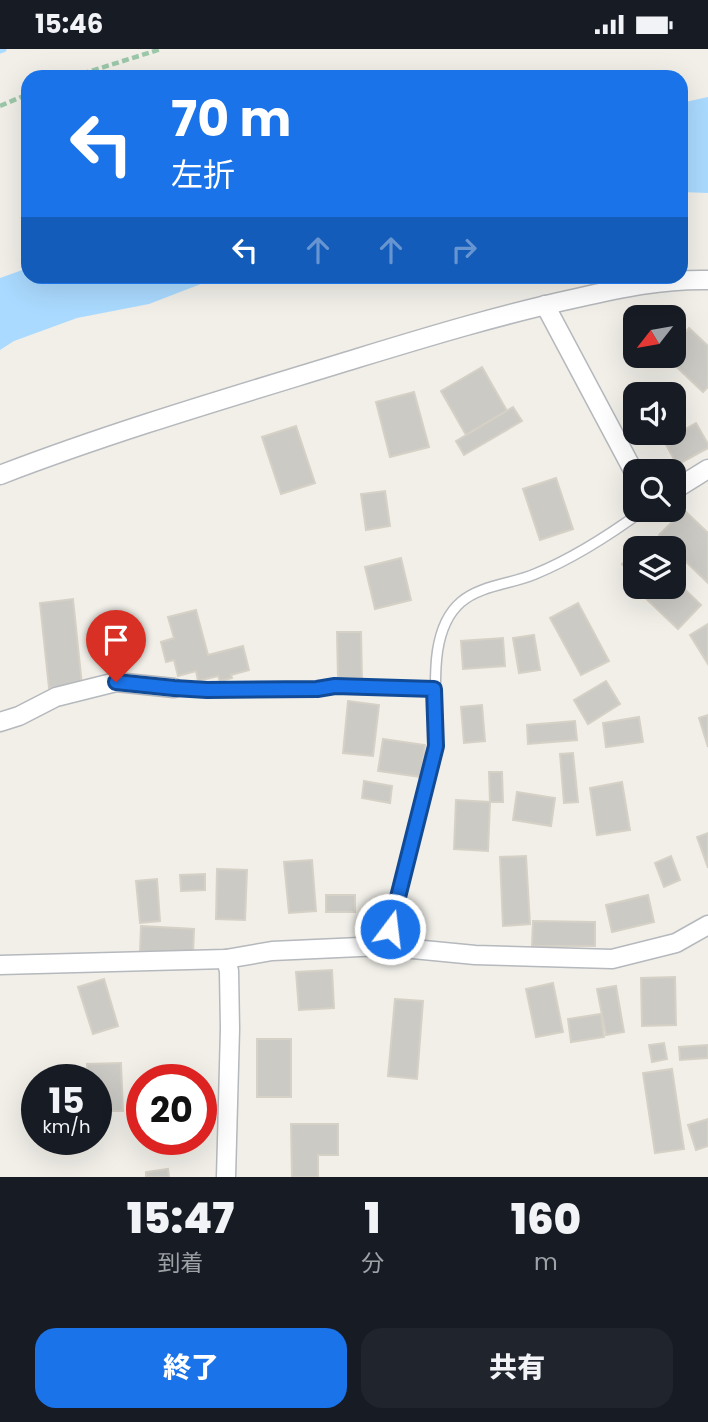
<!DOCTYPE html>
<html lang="ja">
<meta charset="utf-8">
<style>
body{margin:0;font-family:Poppins,"Noto Sans JP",sans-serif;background:#20242c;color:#f1f3f6;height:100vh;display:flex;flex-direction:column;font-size:26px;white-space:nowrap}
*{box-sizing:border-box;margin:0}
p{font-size:23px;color:#9ea1a6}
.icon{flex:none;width:38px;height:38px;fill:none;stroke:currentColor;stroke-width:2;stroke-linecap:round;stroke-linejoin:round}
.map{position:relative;height:1128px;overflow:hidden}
.panel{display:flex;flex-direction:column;background:#171b24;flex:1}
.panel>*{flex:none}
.banner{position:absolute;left:21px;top:21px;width:667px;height:214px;border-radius:21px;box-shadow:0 7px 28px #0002;background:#1a73e8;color:#fff;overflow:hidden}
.needle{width:46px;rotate:239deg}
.controls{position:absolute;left:623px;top:256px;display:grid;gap:14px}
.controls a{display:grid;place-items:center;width:63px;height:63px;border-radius:14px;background:#171b24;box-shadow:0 7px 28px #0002;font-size:35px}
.speed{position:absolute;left:21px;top:1015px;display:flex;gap:14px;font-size:35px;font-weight:700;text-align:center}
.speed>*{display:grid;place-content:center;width:91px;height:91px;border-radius:50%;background:#171b24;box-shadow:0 7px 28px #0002;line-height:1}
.speed small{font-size:18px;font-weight:400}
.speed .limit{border:10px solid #d22;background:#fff;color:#111}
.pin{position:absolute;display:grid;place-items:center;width:60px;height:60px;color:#fff;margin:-72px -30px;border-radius:50% 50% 50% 0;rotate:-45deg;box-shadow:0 0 7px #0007}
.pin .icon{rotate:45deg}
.me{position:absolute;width:77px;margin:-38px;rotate:15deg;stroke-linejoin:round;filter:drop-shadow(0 0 5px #0008)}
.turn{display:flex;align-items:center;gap:24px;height:147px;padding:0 35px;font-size:32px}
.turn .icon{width:91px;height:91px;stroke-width:2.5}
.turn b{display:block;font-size:49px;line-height:60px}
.lanes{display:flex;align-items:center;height:66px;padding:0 35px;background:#0003;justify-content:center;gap:35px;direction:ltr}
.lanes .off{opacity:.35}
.eta{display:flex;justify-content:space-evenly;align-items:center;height:119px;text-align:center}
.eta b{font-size:42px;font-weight:800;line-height:49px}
.primary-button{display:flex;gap:14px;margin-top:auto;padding:14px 35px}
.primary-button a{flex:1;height:80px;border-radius:21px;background:#1a73e8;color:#fff;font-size:28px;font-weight:800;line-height:80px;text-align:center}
.primary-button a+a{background:#20242c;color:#f1f3f6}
.status{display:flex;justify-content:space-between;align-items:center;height:49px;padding:0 35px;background:#171b24;direction:ltr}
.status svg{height:19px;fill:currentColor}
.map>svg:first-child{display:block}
.water{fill:#aadaff}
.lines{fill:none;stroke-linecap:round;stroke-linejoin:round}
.stream{stroke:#aadaff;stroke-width:7}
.building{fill:#cccac5;stroke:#d6d1c6;stroke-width:2}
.service-casing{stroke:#b5b8bc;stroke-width:12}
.minor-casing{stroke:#b5b8bc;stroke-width:21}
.path{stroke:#9cc7a9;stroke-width:4.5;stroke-dasharray:7 3.5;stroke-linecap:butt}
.service{stroke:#fff;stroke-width:9}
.minor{stroke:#fff;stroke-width:18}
.route-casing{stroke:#114b97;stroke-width:18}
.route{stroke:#1a73e8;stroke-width:12}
</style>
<div class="status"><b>15:46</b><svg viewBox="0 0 49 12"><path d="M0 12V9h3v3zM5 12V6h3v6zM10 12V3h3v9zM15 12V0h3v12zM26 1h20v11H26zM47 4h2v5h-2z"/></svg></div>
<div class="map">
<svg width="708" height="1128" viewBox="0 0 708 1128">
<rect width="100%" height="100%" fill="#f1efe8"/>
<!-- water -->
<g class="water">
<path d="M708 48V144L681 143V54Z"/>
<path d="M28 219V228H219L149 255 77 269 14 292 0 301V229Z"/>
</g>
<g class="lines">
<!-- stream -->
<path class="stream" d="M0 1 3 0"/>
</g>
<!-- building -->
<g class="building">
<path d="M689 279 708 297V338L703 343 664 306H674V296Z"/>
<path d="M482 318 507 362 466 386 441 342Z"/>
<path d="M414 343 429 398 390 408 376 353Z"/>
<path d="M513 358 522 372 464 406 456 392Z"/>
<path d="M696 374 708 395V399L677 416 664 392Z"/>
<path d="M296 377 315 434 281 445 262 388Z"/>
<path d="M556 429 573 480 540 491 523 440Z"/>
<path d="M385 442 390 477 366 481 361 445Z"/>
<path d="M684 461 708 484V534L674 501V499H672L659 486Z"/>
<path d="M635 503V527L633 528 622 515Z"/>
<path d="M401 509 411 551 375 560 365 518Z"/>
<path d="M674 530 701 556 678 580 637 541 641 537H674Z"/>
<path d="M73 550 82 636 49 639 40 554Z"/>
<path d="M578 554 609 612 581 626 550 569Z"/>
<path d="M196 561 208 606 243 597 249 621 231 626 232 629 220 632 218 627 198 632 196 622 178 627 174 611 166 613 161 593 174 589 168 568Z"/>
<path d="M708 575V615L690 586Z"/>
<path d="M337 583H361L362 629H338Z"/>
<path d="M534 586 540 621 519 624 513 589Z"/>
<path d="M503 589 505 617 463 620 461 592Z"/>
<path d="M606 632 620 655 588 675 574 651Z"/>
<path d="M348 652 379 656 373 707 343 704Z"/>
<path d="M482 656 485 692 464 694 461 658Z"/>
<path d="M708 666V698L699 669Z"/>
<path d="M639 668 643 693 606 698 603 674Z"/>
<path d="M575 672 577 691 528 695 527 676Z"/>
<path d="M383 690 425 696 421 728 378 722Z"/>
<path d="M573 704 578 753 564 754 560 705Z"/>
<path d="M489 723H502L503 753H490Z"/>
<path d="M364 732 392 737 390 754 362 749Z"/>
<path d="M622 733 630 781 597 786 590 739Z"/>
<path d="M517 743 555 749 551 777 513 771Z"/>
<path d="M456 751 490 753 488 802 454 800Z"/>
<path d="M708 784V819L697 788Z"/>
<path d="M526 807 530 875 503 877 500 808Z"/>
<path d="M671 807 680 831 664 838 655 814Z"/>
<path d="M312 811 316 862 289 864 284 813Z"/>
<path d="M217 820 247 821 245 871 216 870Z"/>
<path d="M205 825V841L181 842 180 826Z"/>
<path d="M157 830 160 872 140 874 136 832Z"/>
<rect x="326" y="846" width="29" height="17"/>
<path d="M648 846 654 873 612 883 606 856Z"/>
<path d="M533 872 595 873V897H532Z"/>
<path d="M141 877 194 880 193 905 140 902Z"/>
<path d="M332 921 334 959 299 961 296 923Z"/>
<path d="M675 928 676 976 642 977 641 929Z"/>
<path d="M104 930 118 977 93 985 78 938Z"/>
<path d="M553 934 563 983 536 988 526 940Z"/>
<path d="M616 937 624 983 606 986 597 940Z"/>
<path d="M395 950 423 952 417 1030 388 1027Z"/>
<path d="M601 965 604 988 571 993 568 970Z"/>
<rect x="257" y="990" width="34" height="58"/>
<path d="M664 994 667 1010 652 1013 649 996Z"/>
<path d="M708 996V1009L680 1011 679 998Z"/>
<path d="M121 1014 123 1062H96V1031H87V1015Z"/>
<path d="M672 1020 684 1100 655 1104 643 1024Z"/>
<path d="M708 1070V1097L696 1101 688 1076Z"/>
<path d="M291 1075H338V1106H318V1128H292Z"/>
<path d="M168 1120 169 1128H146V1123Z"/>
</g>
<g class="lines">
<!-- service casing -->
<g class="service-casing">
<g id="service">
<path d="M174 639 207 641 316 640 335 637 434 640"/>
<path d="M382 897 390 880C401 835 413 791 424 746 428 730 435 711 436 694 438 652 425 584 461 553 481 536 512 535 535 525 574 509 611 485 645 460"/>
</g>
</g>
<!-- minor casing -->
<g class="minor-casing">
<g id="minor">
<path d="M545 256 635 425"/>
<path d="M0 426C117 381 238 346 358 309 430 287 503 265 577 249 621 239 663 230 708 231"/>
<path d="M674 441 708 420"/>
<path d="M0 673 19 667 56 648 116 633 174 639"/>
<path d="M0 916 226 910 272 902 382 897 475 906 612 910 676 894 708 876"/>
<path d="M226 1128 230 980 229 922 226 910"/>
</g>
</g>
<!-- path -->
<g class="path">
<path d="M72 28 161 0"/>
<path d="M0 57 28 45"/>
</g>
<!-- service -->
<use href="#service" class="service"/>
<!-- minor -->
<use href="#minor" class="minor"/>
</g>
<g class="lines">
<!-- route casing -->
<g class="route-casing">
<path id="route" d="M116 633 174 639 207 641 317 640 335 637 434 640 436 697 390 880"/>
</g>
<!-- route -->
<use href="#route" class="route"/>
</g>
</svg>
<div class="controls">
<a><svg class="needle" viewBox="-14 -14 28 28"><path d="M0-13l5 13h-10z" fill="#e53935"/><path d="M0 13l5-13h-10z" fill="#9ea1a6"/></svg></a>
<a><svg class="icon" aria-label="sound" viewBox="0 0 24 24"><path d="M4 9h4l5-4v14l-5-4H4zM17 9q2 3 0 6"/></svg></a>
<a><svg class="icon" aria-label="search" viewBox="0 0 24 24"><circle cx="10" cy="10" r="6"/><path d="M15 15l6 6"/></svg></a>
<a><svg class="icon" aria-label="layers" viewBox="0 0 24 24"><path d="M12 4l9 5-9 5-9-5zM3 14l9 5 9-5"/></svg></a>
</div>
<div class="speed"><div>15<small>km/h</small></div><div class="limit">20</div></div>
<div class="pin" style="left:116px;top:633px;background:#d93025"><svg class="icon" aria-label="arrive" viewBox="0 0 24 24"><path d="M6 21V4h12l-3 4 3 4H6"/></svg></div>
<svg class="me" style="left:390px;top:880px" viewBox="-20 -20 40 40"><circle r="17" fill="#1a73e8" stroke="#fff" stroke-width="3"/><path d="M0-11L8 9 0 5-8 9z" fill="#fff"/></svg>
<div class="banner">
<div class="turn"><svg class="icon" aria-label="left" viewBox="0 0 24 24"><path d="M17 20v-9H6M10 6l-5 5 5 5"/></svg><div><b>70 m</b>左折</div></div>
<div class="lanes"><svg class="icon" aria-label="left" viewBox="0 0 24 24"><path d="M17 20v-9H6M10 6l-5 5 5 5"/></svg><svg class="icon off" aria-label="ahead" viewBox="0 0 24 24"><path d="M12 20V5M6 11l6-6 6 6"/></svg><svg class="icon off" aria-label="ahead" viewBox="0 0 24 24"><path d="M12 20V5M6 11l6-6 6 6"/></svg><svg class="icon off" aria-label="right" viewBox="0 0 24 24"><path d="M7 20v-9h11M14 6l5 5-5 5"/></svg></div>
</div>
</div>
<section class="panel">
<div class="eta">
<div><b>15:47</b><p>到着</p></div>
<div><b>1</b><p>分</p></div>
<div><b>160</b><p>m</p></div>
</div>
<div class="primary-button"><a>終了</a><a>共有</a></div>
</section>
